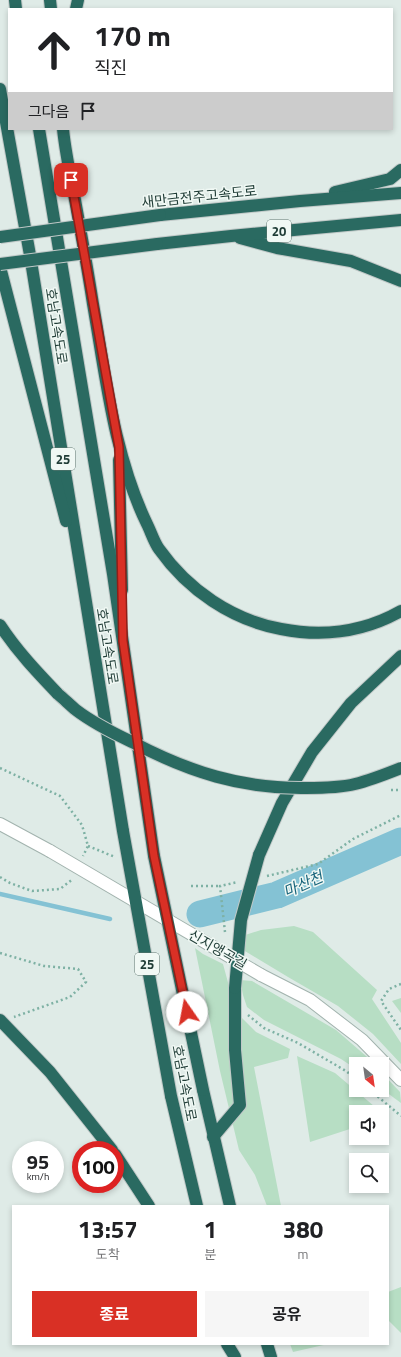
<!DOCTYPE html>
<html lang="ko">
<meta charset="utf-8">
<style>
body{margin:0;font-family:"Titillium Web","Noto Sans KR",sans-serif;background:#f6f6f6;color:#202124;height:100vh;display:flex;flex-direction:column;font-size:15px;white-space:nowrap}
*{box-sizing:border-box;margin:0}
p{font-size:13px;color:#757577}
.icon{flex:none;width:22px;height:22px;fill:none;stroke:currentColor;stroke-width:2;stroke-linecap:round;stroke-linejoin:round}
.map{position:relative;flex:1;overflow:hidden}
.side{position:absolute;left:12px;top:1205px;width:377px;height:140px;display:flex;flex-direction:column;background:#fff;border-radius:0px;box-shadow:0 2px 6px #0003}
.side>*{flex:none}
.hud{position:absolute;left:8px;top:8px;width:385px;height:122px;border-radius:0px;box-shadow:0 2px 6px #0003;background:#fff;color:#202124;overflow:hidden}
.needle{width:26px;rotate:151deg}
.fabs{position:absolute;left:349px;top:1057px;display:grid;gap:8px}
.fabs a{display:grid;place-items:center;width:40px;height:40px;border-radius:0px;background:#fff;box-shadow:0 2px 6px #0003;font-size:20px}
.speed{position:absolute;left:12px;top:1141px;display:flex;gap:8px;font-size:20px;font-weight:700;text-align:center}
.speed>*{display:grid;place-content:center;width:52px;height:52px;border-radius:50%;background:#fff;box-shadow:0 2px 6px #0003;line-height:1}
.speed small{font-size:10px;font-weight:400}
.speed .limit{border:6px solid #d22;background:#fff;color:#111}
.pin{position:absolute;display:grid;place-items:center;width:34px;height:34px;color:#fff;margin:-17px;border-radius:8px;box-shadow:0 2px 6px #0006}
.me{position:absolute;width:44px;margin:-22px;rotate:348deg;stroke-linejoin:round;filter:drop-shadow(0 0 3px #0008)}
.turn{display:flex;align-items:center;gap:14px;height:84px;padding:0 20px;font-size:18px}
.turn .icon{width:52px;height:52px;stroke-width:2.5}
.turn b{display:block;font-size:28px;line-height:34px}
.then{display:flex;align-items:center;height:38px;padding:0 20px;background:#0003;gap:8px;font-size:15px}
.eta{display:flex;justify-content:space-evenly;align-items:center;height:68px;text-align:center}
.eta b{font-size:24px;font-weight:700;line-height:28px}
.cta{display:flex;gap:8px;margin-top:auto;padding:8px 20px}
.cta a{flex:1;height:46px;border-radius:0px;background:#d93025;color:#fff;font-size:16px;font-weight:700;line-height:46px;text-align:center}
.cta a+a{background:#f6f6f6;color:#202124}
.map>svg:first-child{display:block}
.green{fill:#b7dec4}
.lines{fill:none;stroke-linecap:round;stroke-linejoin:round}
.stream{stroke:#84c2d4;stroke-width:4.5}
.river{stroke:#84c2d4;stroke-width:27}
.minor-casing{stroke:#a2b3ae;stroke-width:14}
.highway-casing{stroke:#c0c8c7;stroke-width:14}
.path{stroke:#7eb1a4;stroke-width:2.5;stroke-dasharray:2 3;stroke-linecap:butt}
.minor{stroke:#fff;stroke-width:12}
.highway{stroke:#2a6a61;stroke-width:12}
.minor-bridge-casing{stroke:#a2b3ae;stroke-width:14;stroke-linecap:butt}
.highway-bridge-casing{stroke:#c0c8c7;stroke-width:14;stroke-linecap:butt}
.minor-bridge{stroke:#fff;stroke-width:12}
.highway-bridge{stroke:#2a6a61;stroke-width:12}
.route-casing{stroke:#8d1f18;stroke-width:10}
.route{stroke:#d93025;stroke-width:7}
.labels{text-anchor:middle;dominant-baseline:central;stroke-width:3;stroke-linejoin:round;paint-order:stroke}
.shield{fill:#f0f8f4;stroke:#5e746f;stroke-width:1}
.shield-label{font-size:13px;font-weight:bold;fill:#1f3c36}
.street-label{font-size:14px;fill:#1f3c36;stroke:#f0f8f4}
.water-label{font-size:15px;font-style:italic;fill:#17647b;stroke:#f0f8f4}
</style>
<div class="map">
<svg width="401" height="1357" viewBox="0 0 401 1357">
<rect width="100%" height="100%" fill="#dfebe7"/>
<!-- green -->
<g class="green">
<path d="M294 926 313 932 377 990 372 999 401 1043V1064L373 1034 338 1006 288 977 235 945 236 938 261 930Z"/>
<path d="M195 948 203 954 223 964 236 1012 256 1032 290 1049 288 1058 254 1067 281 1206H267L255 1175 239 1150 220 1071Z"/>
<path d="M240 980 252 981 336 1030 366 1056 374 1064H356V1069L341 1059 264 1020 247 1007 243 995Z"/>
<path d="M401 998V1013L392 1001Z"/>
<path d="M297 1056 335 1073 381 1112H356V1127L310 1142Z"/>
<path d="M382 1073 400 1092 401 1103 382 1089Z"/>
<path d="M401 1287V1333L388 1320V1292Z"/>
<path d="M290 1344H328L293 1352Z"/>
</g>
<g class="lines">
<!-- stream -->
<path class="stream" d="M0 894 110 919"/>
<!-- river -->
<path class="river" d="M200 914 277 895 401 841"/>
<!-- minor casing -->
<g class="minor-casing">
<g id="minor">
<path d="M0 824 50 851"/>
<path d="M261 975 310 1000 362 1040 401 1080"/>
</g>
</g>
<!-- highway casing -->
<g class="highway-casing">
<g id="highway">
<path d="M15 0 16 9"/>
<path d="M50 0 51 9"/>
<path d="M76 9 78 0"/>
<path d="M0 89 30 255 123 831"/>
<path d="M39 129 113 574 154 856"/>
<path d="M63 129C65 149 69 169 73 189 80 227 87 265 93 304 106 378 114 456 147 524 151 532 154 542 159 549 188 590 232 620 281 629 322 637 364 632 401 611"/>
<path d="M335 192 390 179 401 170"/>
<path d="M160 215 300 201 401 193"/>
<path d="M240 238 277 248 351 261 401 281"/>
<path d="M157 244 231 236 401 220"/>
<path d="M0 267 66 521"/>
<path d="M119 460 122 590"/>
<path d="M0 625C17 651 37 672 58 694"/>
<path d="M259 855 282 803 312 752 351 703 401 656"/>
<path d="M0 1020 50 1072 112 1150"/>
<path d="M203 1090 230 1206"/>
<path d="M171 1096 197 1206"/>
<path d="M213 1137 240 1105 235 1050V988"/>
<path d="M115 1154 149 1206"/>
<path d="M227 1344 235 1357"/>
<path d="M267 1344 271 1357"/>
</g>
</g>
<!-- path -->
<g class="path">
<path d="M0 768 60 796 82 825 88 846 83 856"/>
<path d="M391 790H401"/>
<path d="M88 846 115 857"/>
<path d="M267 876 318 864 353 839 401 815"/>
<path d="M0 877 10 883 32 891 60 889 73 879"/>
<path d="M191 886H220"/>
<path d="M225 932 220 886 238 882"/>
<path d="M0 953 44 966 78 969 86 982 70 997 14 1017"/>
<path d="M401 984 389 989 381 1001 401 1030"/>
<path d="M248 1015 264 1028 298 1043 346 1071 356 1079"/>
<path d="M370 1090 401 1116"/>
</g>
<!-- minor -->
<use href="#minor" class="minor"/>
<!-- highway -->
<use href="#highway" class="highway"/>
<!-- minor-bridge casing -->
<g class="minor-bridge-casing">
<path id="minor-bridge" d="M50 851 261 975"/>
</g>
<!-- highway-bridge casing -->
<g class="highway-bridge-casing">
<g id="highway-bridge">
<path d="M0 237 160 215"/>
<path d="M0 264 157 244"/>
<path d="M58 694C64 699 70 705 76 710 93 723 113 733 132 742 189 772 242 789 306 788 322 788 339 788 355 784 371 780 386 774 401 768"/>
<path d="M123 831 171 1096"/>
<path d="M154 856 203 1090"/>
<path d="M235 988 241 920 259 855"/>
</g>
</g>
<!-- minor-bridge -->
<use href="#minor-bridge" class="minor-bridge"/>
<!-- highway-bridge -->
<use href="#highway-bridge" class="highway-bridge"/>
</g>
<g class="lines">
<!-- route casing -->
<g class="route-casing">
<path id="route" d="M71 180 119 447 123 641 154 856 187 1012"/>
</g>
<!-- route -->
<use href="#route" class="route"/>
</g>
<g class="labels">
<!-- shield labels -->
<g class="shield">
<rect x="267" y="220" width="24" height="22" rx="3"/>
<rect x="51" y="448" width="24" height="22" rx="3"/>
<rect x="135" y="953" width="24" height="22" rx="3"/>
</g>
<g class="shield-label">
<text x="279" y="231">20</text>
<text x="63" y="459">25</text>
<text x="147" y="964">25</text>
</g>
<!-- street labels -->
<g class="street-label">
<text transform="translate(199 196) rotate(-6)">새만금전주고속도로</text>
<text transform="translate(57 326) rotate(81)">호남고속도로</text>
<text transform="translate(108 646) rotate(81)">호남고속도로</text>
<text transform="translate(218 949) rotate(30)">신지앵곡길</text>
<text transform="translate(185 1083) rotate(79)">호남고속도로</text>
</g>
<!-- water labels -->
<g class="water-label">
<text transform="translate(303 884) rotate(-24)">마산천</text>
</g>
</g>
</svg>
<div class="fabs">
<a><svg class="needle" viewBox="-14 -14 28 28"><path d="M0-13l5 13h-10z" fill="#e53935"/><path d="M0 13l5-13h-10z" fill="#757577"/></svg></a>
<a><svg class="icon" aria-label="sound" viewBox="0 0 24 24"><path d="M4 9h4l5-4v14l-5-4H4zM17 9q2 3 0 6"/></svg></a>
<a><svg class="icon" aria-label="search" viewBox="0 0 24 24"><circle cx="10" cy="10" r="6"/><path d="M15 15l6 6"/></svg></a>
</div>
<div class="speed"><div>95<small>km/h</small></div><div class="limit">100</div></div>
<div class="pin" style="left:71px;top:180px;background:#d93025"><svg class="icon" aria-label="arrive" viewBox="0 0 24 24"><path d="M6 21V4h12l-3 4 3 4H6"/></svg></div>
<svg class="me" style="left:187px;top:1012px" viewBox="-20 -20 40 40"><circle r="19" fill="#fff"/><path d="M0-13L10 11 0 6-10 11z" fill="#d93025"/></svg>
<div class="hud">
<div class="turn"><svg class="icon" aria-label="ahead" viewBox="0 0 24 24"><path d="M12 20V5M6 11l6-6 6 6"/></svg><div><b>170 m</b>직진</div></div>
<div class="then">그다음<svg class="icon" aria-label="arrive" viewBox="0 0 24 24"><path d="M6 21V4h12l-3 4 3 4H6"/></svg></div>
</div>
<section class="side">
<div class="eta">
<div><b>13:57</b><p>도착</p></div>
<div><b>1</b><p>분</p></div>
<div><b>380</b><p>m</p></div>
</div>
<div class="cta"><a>종료</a><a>공유</a></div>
</section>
</div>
